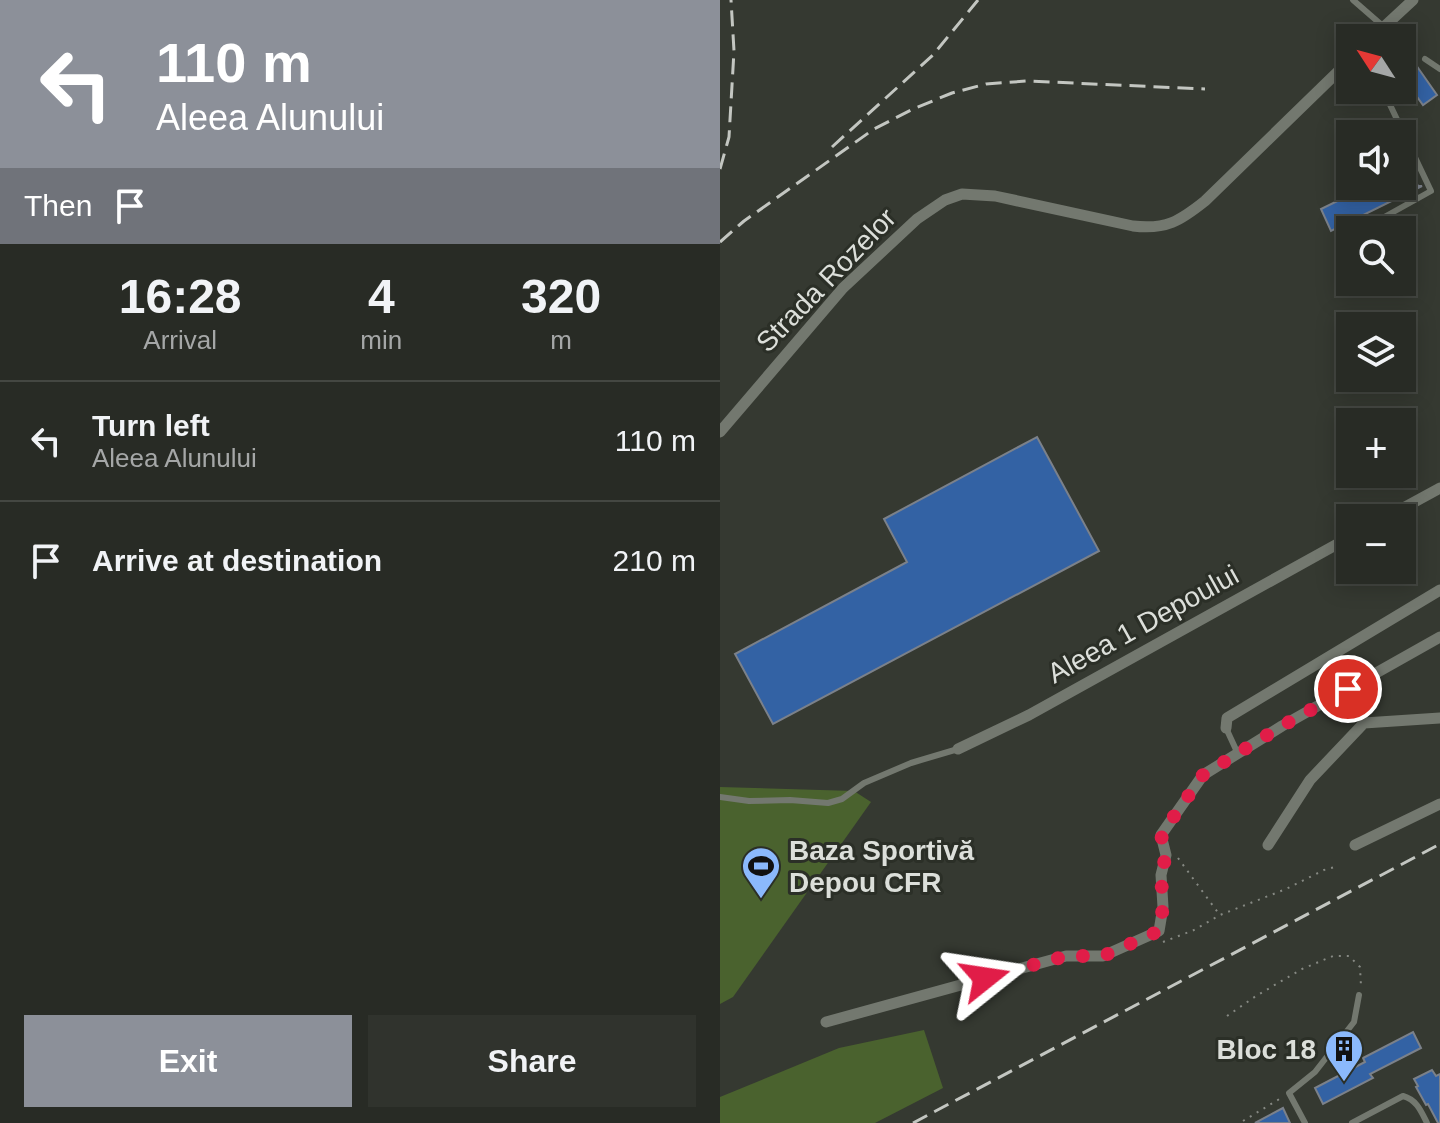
<!DOCTYPE html>
<meta charset="utf-8">
<style>
body{margin:0;font-family:Helvetica,sans-serif;background:#30332d;color:#f1f3f6;height:100vh;display:flex;flex-direction:column;font-size:30px;white-space:nowrap}
*{box-sizing:border-box;margin:0}
p{font-size:26px;color:#a5a7a7}
.icon{flex:none;width:44px;height:44px;fill:none;stroke:currentColor;stroke-width:2;stroke-linecap:round;stroke-linejoin:round}
.map{position:relative;flex:1;overflow:hidden}
.sheet{display:flex;flex-direction:column;background:#282b25;width:720px}
.sheet>*{flex:none}
.guide{background:#8c9099;color:#fff;overflow:hidden}
.needle{width:52px;rotate:306deg}
.tools{position:absolute;left:616px;top:24px;display:grid;gap:16px}
.tools a{display:grid;place-items:center;width:80px;height:80px;border-radius:0px;background:#282b25;box-shadow:0 4px 20px #0003,0 0 0 2px #444742;font-size:40px}
.pin{position:absolute;display:grid;place-items:center;width:68px;height:68px;color:#fff;margin:-34px;border:4px solid #fff;border-radius:50%;box-shadow:0 2px 8px #0007}
.me{position:absolute;width:88px;margin:-44px;rotate:75deg;stroke-linejoin:round;filter:drop-shadow(0 0 6px #0008)}
.turn{display:flex;align-items:center;gap:28px;height:168px;padding:0 24px;font-size:36px}
.turn .icon{width:104px;height:104px;stroke-width:2.5}
.turn b{display:block;font-size:56px;line-height:68px}
.then{display:flex;align-items:center;height:76px;padding:0 24px;background:#0003;gap:16px;font-size:30px}
.eta{display:flex;justify-content:space-evenly;align-items:center;height:136px;text-align:center}
.eta b{font-size:48px;font-weight:700;line-height:56px}
.primary-button{display:flex;gap:16px;margin-top:auto;padding:16px 24px}
.primary-button a{flex:1;height:92px;border-radius:0px;background:#8c9099;color:#fff;font-size:32px;font-weight:700;line-height:92px;text-align:center}
.primary-button a+a{background:#30332d;color:#f1f3f6}
ul{padding:0;list-style:none}
li{display:flex;align-items:center;gap:24px;height:120px;padding:0 24px;border-top:2px solid #444742}
li div{flex:1}
li b{display:block;font-size:30px}
li em{font-style:normal}
main{display:flex;flex:1;min-height:0}
.map>svg:first-child{display:block}
.green{fill:#4a622e}
.building{fill:#3362a4;stroke:#7b818a;stroke-width:2}
.lines{fill:none;stroke-linecap:round;stroke-linejoin:round}
.path{stroke:#868983;stroke-width:2;stroke-dasharray:2 6;stroke-linecap:butt}
.lane{stroke:#73786f;stroke-width:6}
.street{stroke:#73786f;stroke-width:11}
.rail{stroke:#c3c6c1;stroke-width:3;stroke-dasharray:16 8;stroke-linecap:butt}
.route{stroke:#e11d48;stroke-width:14;stroke-dasharray:0 25.2}
.labels{text-anchor:middle;dominant-baseline:central;stroke-width:6;stroke-linejoin:round;paint-order:stroke}
.street-label{font-size:28px;fill:#dcdfda;stroke:#2b2f27}
.poi-label{font-size:28px;font-weight:bold;fill:#dcdfda;stroke:#2b2f27;text-anchor:start}
</style>
<main>
<section class="sheet">
<div class="guide">
<div class="turn"><svg class="icon" aria-label="left" viewBox="0 0 24 24"><path d="M17 20v-9H6M10 6l-5 5 5 5"/></svg><div><b>110 m</b>Aleea Alunului</div></div>
<div class="then">Then<svg class="icon" aria-label="arrive" viewBox="0 0 24 24"><path d="M6 21V4h12l-3 4 3 4H6"/></svg></div>
</div>
<div class="eta">
<div><b>16:28</b><p>Arrival</p></div>
<div><b>4</b><p>min</p></div>
<div><b>320</b><p>m</p></div>
</div>
<ul>
<li><svg class="icon" aria-label="left" viewBox="0 0 24 24"><path d="M17 20v-9H6M10 6l-5 5 5 5"/></svg><div><b>Turn left</b><p>Aleea Alunului</p></div><em>110 m</em></li>
<li><svg class="icon" aria-label="arrive" viewBox="0 0 24 24"><path d="M6 21V4h12l-3 4 3 4H6"/></svg><div><b>Arrive at destination</b></div><em>210 m</em></li>
</ul>
<div class="primary-button"><a>Exit</a><a>Share</a></div>
</section>
<div class="map">
<svg width="720" height="1123" viewBox="0 0 720 1123">
<rect width="100%" height="100%" fill="#353931"/>
<!-- green -->
<g class="green">
<path d="M0 787 134 791 151 802 13 997 0 1004Z"/>
<path d="M204 1030 223 1088 155 1123H0V1097L119 1048Z"/>
</g>
<!-- building -->
<g class="building">
<path d="M696 65 717 95 703 105 682 76Z"/>
<path d="M688 166 698 186H702L611 231 601 209 636 192 633 186H682V169Z"/>
<path d="M317 437 379 551 53 724 15 654 187 562 164 519Z"/>
<path d="M693 1032 701 1048 650 1074 653 1078 603 1104 595 1088 645 1062 643 1058Z"/>
<path d="M712 1070 716 1076 720 1074V1123H718L708 1104 706 1105 696 1087 698 1086 694 1079Z"/>
<path d="M563 1108 570 1123H535Z"/>
</g>
<g class="lines">
<!-- path -->
<g class="path">
<path d="M458 858 499 914"/>
<path d="M443 942 474 930 500 915 566 889 604 870 615 867"/>
<path d="M507 1016 536 996 582 969 613 956H629L640 967 641 986"/>
<path d="M523 1121 561 1098"/>
</g>
<!-- lane -->
<g class="lane">
<path d="M633 0 664 27"/>
<path d="M705 59 720 69"/>
<path d="M641 230 711 191 663 90"/>
<path d="M619 242 630 236"/>
<path d="M628 689 644 723"/>
<path d="M506 728 518 754"/>
<path d="M0 797 29 801 70 800 108 803 122 799 144 783 191 763 238 749"/>
<path d="M585 1123 569 1093 595 1072 634 1022 639 995"/>
<path d="M632 1123 683 1096C697 1100 701 1111 707 1123"/>
</g>
<!-- street -->
<g class="street">
<path d="M652 38 693 0"/>
<path d="M0 432 123 288 197 219 225 200 242 194 275 196 413 226C446 230 460 221 485 201L630 60"/>
<path d="M665 518 720 488"/>
<path d="M506 728 507 718 720 590"/>
<path d="M238 749 309 715 630 537"/>
<path d="M548 845 590 780 644 723 720 718"/>
<path d="M635 845 720 804"/>
<path d="M106 1022 346 956H383L439 931 443 907 441 875 446 855 441 835 483 775 562 726 720 637"/>
</g>
<!-- rail -->
<g class="rail">
<path d="M112 147 213 55 258 0"/>
<path d="M0 169 9 137 14 51 11 0"/>
<path d="M0 242 24 221 154 129 193 109 232 93 266 84 307 81 485 89"/>
<path d="M193 1123 720 844"/>
</g>
</g>
<g class="lines">
<!-- route -->
<path class="route" d="M265 978 346 956H383L439 931 443 907 441 875 446 855 441 835 483 775 562 726 628 689"/>
</g>
<!-- icons -->
<defs>
<g id="stadium-pin" transform="scale(2)"><path d="M0 17L-7.5 6A9.5 9.5 0 1 1 7.5 6Z" fill="#8bb9fc" stroke="#2b2f27"/><path d="M0-5a6.5 5 0 1 0 0 10a6.5 5 0 1 0 0-10ZM-3.5-1.8h7v3.6h-7Z" fill="#111"/></g>
<g id="building-pin" transform="scale(2)"><path d="M0 17L-7.5 6A9.5 9.5 0 1 1 7.5 6Z" fill="#8bb9fc" stroke="#2b2f27"/><path d="M-4-6H4V6H1V3H-1V6H-4ZM-2.5-4.3h1.7v1.8h-1.7ZM.8-4.3h1.7v1.8H.8ZM-2.5-1h1.7V.8h-1.7ZM.8-1h1.7V.8H.8Z" fill="#111"/></g>
</defs>
<g fill-rule="evenodd">
<use href="#stadium-pin" x="41" y="866"/>
<use href="#building-pin" x="624" y="1049"/>
</g>
<g class="labels">
<!-- street labels -->
<g class="street-label">
<text transform="translate(106 280) rotate(-46)">Strada Rozelor</text>
<text transform="translate(423 624) rotate(-29)">Aleea 1 Depoului</text>
</g>
<!-- poi labels -->
<g class="poi-label">
<text x="69" y="850">Baza Sportivă<tspan x="69" dy="32">Depou CFR</tspan></text>
<text x="596" y="1049" text-anchor="end">Bloc 18</text>
</g>
</g>
</svg>
<div class="tools">
<a><svg class="needle" viewBox="-14 -14 28 28"><path d="M0-13l5 13h-10z" fill="#e53935"/><path d="M0 13l5-13h-10z" fill="#a5a7a7"/></svg></a>
<a><svg class="icon" aria-label="sound" viewBox="0 0 24 24"><path d="M4 9h4l5-4v14l-5-4H4zM17 9q2 3 0 6"/></svg></a>
<a><svg class="icon" aria-label="search" viewBox="0 0 24 24"><circle cx="10" cy="10" r="6"/><path d="M15 15l6 6"/></svg></a>
<a><svg class="icon" aria-label="layers" viewBox="0 0 24 24"><path d="M12 4l9 5-9 5-9-5zM3 14l9 5 9-5"/></svg></a>
<a>+</a>
<a>−</a>
</div>
<div class="pin" style="left:628px;top:689px;background:#d93025"><svg class="icon" aria-label="arrive" viewBox="0 0 24 24"><path d="M6 21V4h12l-3 4 3 4H6"/></svg></div>
<svg class="me" style="left:265px;top:978px" viewBox="-20 -20 40 40"><path d="M0-17L14 15 0 8-14 15z" fill="#e11d48" stroke="#fff" stroke-width="4"/></svg>
</div>
</main>
